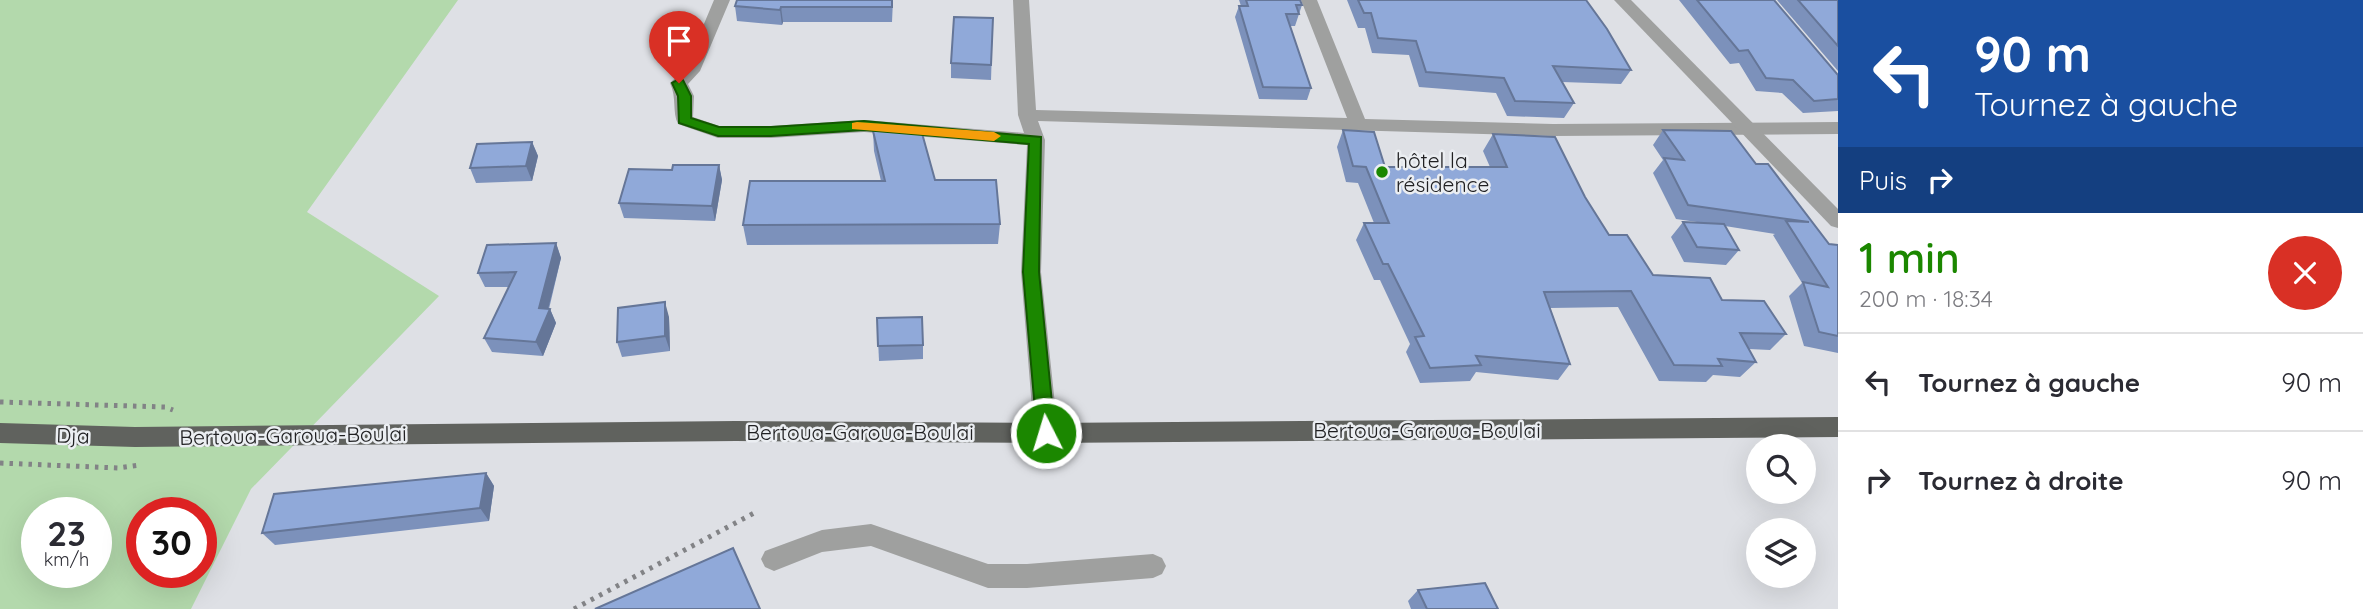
<!DOCTYPE html>
<html lang="fr">
<meta charset="utf-8">
<style>
body{margin:0;font-family:Quicksand,sans-serif;background:#f7f7f7;color:#2b2b33;height:100vh;display:flex;flex-direction:column;font-size:26px;white-space:nowrap}
*{box-sizing:border-box;margin:0}
p{font-size:23px;color:#7c7c81}
.icon{flex:none;width:38px;height:38px;fill:none;stroke:currentColor;stroke-width:2;stroke-linecap:round;stroke-linejoin:round}
.map{position:relative;flex:1;overflow:hidden}
.panel{display:flex;flex-direction:column;background:#fff;width:525px}
.panel>*{flex:none}
.hud{background:#1a4fa0;color:#fff;overflow:hidden}
.controls{position:absolute;left:1746px;top:434px;display:grid;gap:14px}
.controls a{display:grid;place-items:center;width:70px;height:70px;border-radius:50%;background:#fff;box-shadow:0 7px 28px #0002;font-size:35px}
.speed{position:absolute;left:21px;top:497px;display:flex;gap:14px;font-size:35px;font-weight:700;text-align:center}
.speed>*{display:grid;place-content:center;width:91px;height:91px;border-radius:50%;background:#fff;box-shadow:0 7px 28px #0002;line-height:1}
.speed small{font-size:18px;font-weight:400}
.speed .limit{border:10px solid #d22;background:#fff;color:#111}
.pin{position:absolute;display:grid;place-items:center;width:60px;height:60px;color:#fff;margin:-72px -30px;border-radius:50% 50% 50% 0;rotate:-45deg;box-shadow:0 0 7px #0007}
.pin .icon{rotate:45deg}
.me{position:absolute;width:77px;margin:-38px;rotate:355deg;stroke-linejoin:round;filter:drop-shadow(0 0 5px #0008)}
.turn{display:flex;align-items:center;gap:24px;height:147px;padding:0 21px;font-size:32px}
.turn .icon{width:91px;height:91px;stroke-width:2.5}
.turn b{display:block;font-size:49px;line-height:60px}
.then{display:flex;align-items:center;height:66px;padding:0 21px;background:#0003;gap:14px;font-size:26px}
.round{display:grid;place-items:center;flex:none;width:74px;height:74px;border-radius:37px;background:#f7f7f7}
.overview{display:flex;align-items:center;justify-content:space-between;height:119px;padding:0 21px}
h1{font-size:42px;font-weight:600;line-height:52px;color:#1b8700}
ul{padding:0;list-style:none}
li{display:flex;align-items:center;gap:21px;height:98px;padding:0 21px;border-top:2px solid #e1e1e2}
li div{flex:1}
li b{display:block;font-size:26px}
li em{font-style:normal}
main{display:flex;flex:1;min-height:0}
.map>svg:first-child{display:block}
.green{fill:#b3d9ac;fill-rule:evenodd}
.lines{fill:none;stroke-linecap:round;stroke-linejoin:round}
.path{stroke:#828386;stroke-width:5;stroke-dasharray:3.5 6;stroke-linecap:butt}
.minor{fill:#9fa09f;fill-rule:evenodd}
.tertiary{fill:#9fa09f;fill-rule:evenodd}
.trunk{fill:#60625e;fill-rule:evenodd}
.wall{fill:#7c91bb}
.shaded-wall{fill:#657698}
.building{fill:#90a9d9;stroke:#657698;stroke-width:2}
.route{fill:#1b8700;stroke:#125800;stroke-width:2}
.slow{fill:#f59e0b}
.poi-dot{fill:#1b8700;stroke:#ebeef2;stroke-width:2.5}
.labels{text-anchor:middle;dominant-baseline:central;stroke-width:5;stroke-linejoin:round;paint-order:stroke}
.poi-label{font-size:21px;fill:#202022;stroke:#ebeef2;text-anchor:start}
.street-label{font-size:21px;fill:#202022;stroke:#ebeef2}
</style>
<main>
<div class="map">
<svg width="1838" height="609" viewBox="0 0 1838 609">
<rect width="100%" height="100%" fill="#dee0e5"/>
<!-- green -->
<path class="green" d="M0 0H458L307 212 439 296 251 489 191 609H0ZM37 513H96V572H37ZM142 513H201V572H142Z"/>
<g class="lines">
<!-- path -->
<g class="path">
<path d="M0 402 165 407 173 410"/>
<path d="M0 463 118 468 140 465"/>
<path d="M574 609 756 512"/>
</g>
<!-- minor -->
<g class="minor">
<path d="M714 0H730L700 71 688 84 694 96 693 117 719 126H771L864 120 1024 133 1018 115 1013 0H1029L1036 110 1347 118 1301 0H1317L1365 119 1553 124 1838 122V134L1553 136 1038 121 1045 140 1041 272 1058 433 1054 440 1046 443 1038 440 1034 433 1021 272 1027 145 864 132 771 138H718L678 124C672 112 677 98 670 83L685 69Z"/>
<path d="M871 524 988 564H1027L1153 554 1162 558 1166 566 1162 574 1153 578 1027 588H988L871 546 822 552 774 571 765 567 761 559 765 551 822 530Z"/>
</g>
<!-- tertiary -->
<path class="tertiary" d="M1614 0H1631L1838 209V228L1831 226Z"/>
<!-- trunk -->
<path class="trunk" d="M1838 417V437L1046 443 736 441 135 447 0 443V423L135 427 736 421 1046 423Z"/>
</g>
<!-- wall -->
<g class="wall">
<path d="M893 0 892 22H783L782 25 737 21 735 6Z"/>
<path d="M1239 0H1300L1302 5 1295 26H1290L1311 88 1307 100 1259 99 1235 17 1239 6H1241Z"/>
<path d="M1347 0H1586L1631 70 1621 84 1562 82 1574 103 1564 118 1507 116 1496 93 1419 87 1409 55 1372 53 1365 28H1358Z"/>
<path d="M1679 0H1774L1838 75V111L1803 113 1782 93 1756 91 1739 63 1730 64Z"/>
<path d="M1777 0H1838V71Z"/>
<path d="M993 18 991 80 951 78V63Z"/>
<path d="M1343 130 1385 167H1490L1483 151 1493 134 1585 197 1609 235 1653 275 1722 300 1786 334 1770 350 1749 349 1756 362 1740 377 1713 375 1706 382 1659 381 1618 307 1550 308 1570 364 1558 380 1476 372 1470 381 1420 383 1406 352 1410 344 1380 280H1374L1356 240 1364 223H1374L1358 183 1346 182 1337 147Z"/>
<path d="M1663 130 1756 164 1829 244 1838 245V353L1804 346 1789 296 1802 283 1773 235 1775 234 1725 226 1739 250 1726 265 1684 262 1671 237 1683 222 1704 223 1676 219 1653 173 1663 160 1653 145Z"/>
<path d="M873 131 935 180 1000 224 998 244 747 245 743 225 881 181 874 151Z"/>
<path d="M532 142 538 156 532 181 476 183 470 168Z"/>
<path d="M719 165 722 180 715 221 624 218 619 203Z"/>
<path d="M556 243 561 258 549 309H550L556 323 543 356 492 352 484 338 509 287H485L478 273Z"/>
<path d="M669 317 670 351 622 357 617 342Z"/>
<path d="M877 318 923 345V359L879 361Z"/>
<path d="M486 473 494 486 489 521 275 545 262 533Z"/>
<path d="M1418 590 1498 609H1411L1408 601Z"/>
</g>
<!-- shaded-wall -->
<g class="shaded-wall">
<path d="M781 7 783 22 782 25 780 10Z"/>
<path d="M532 142 538 156 532 181 526 166Z"/>
<path d="M719 165 722 180 715 221 712 206Z"/>
<path d="M556 243 561 258 546 317 550 309 556 323 543 356 536 342 539 308Z"/>
<path d="M665 302 669 317 670 351 665 336Z"/>
<path d="M486 473 494 486 489 521 480 508Z"/>
</g>
<!-- building -->
<g class="building">
<path d="M737 0H892V7H781L780 10 735 6Z"/>
<path d="M1246 0H1300L1302 5H1296L1299 14H1286L1311 88 1263 87 1239 6H1248Z"/>
<path d="M1358 0H1586L1607 29 1631 70 1553 66 1574 103 1515 101 1504 78 1426 72 1416 41 1378 38 1371 13H1364Z"/>
<path d="M1697 0H1774L1838 75V99L1814 101 1793 80 1766 78 1748 50 1739 51Z"/>
<path d="M1798 0H1838V46Z"/>
<path d="M954 17 993 18 991 65 951 63Z"/>
<path d="M920 126 935 180H996L1000 224 743 225 750 181H885L873 131Z"/>
<path d="M1343 130 1374 132 1385 167H1507L1493 134 1555 137 1585 197 1609 235H1627L1653 275 1710 278 1722 300 1764 301 1786 334 1740 333 1756 362 1718 359 1722 366 1674 365 1631 291 1544 292 1570 364 1476 356 1481 365 1430 368 1415 337 1424 336 1388 264H1383L1364 223H1389L1366 167 1353 166Z"/>
<path d="M1663 130 1731 131 1756 164H1768L1829 244 1838 245V336L1819 332 1803 282 1828 287 1786 221 1809 222 1688 205 1664 158 1684 160Z"/>
<path d="M532 142 526 166 470 168 477 144Z"/>
<path d="M673 165H719L712 206 619 203 629 169 672 170Z"/>
<path d="M1683 222 1724 224 1739 250 1697 247Z"/>
<path d="M556 243 539 308 550 309 536 342 484 338 516 272 478 273 487 245Z"/>
<path d="M665 302V336L617 342 618 308Z"/>
<path d="M922 317 923 345 878 346 877 318Z"/>
<path d="M486 473 480 508 262 533 274 494Z"/>
<path d="M733 548 760 609H595Z"/>
<path d="M1485 583 1498 609H1427L1418 590Z"/>
</g>
<!-- route -->
<path class="route" d="M679 79 683 80 691 96V118L719 127H771L864 121 1041 137 1039 272 1055 433 1052 439 1046 441 1040 439 1037 433 1023 272 1029 144 864 130 771 136H718L679 123 678 96 672 83Z"/>
<!-- slow -->
<path class="slow" d="M857 122 994 132 1001 136 994 141 852 129V123Z"/>
<!-- markers -->
<circle class="poi-dot" cx="1382" cy="172" r="7"/>
<g class="labels">
<!-- poi labels -->
<g class="poi-label">
<text x="1396" y="160">hôtel la<tspan x="1396" dy="24">résidence</tspan></text>
</g>
<!-- street labels -->
<g class="street-label">
<text x="1427" y="430">Bertoua-Garoua-Boulai</text>
<text x="860" y="432">Bertoua-Garoua-Boulai</text>
<text transform="translate(73 435) rotate(2)">Dja</text>
<text transform="translate(293 435) rotate(-1)">Bertoua-Garoua-Boulai</text>
</g>
</g>
</svg>
<div class="controls">
<a><svg class="icon" aria-label="search" viewBox="0 0 24 24"><circle cx="10" cy="10" r="6"/><path d="M15 15l6 6"/></svg></a>
<a><svg class="icon" aria-label="layers" viewBox="0 0 24 24"><path d="M12 4l9 5-9 5-9-5zM3 14l9 5 9-5"/></svg></a>
</div>
<div class="speed"><div>23<small>km/h</small></div><div class="limit">30</div></div>
<div class="pin" style="left:679px;top:83px;background:#d93025"><svg class="icon" aria-label="arrive" viewBox="0 0 24 24"><path d="M6 21V4h12l-3 4 3 4H6"/></svg></div>
<svg class="me" style="left:1046px;top:433px" viewBox="-20 -20 40 40"><circle r="17" fill="#1b8700" stroke="#fff" stroke-width="3"/><path d="M0-11L8 9 0 5-8 9z" fill="#fff"/></svg>
</div>
<section class="panel">
<div class="hud">
<div class="turn"><svg class="icon" aria-label="left" viewBox="0 0 24 24"><path d="M17 20v-9H6M10 6l-5 5 5 5"/></svg><div><b>90 m</b>Tournez à gauche</div></div>
<div class="then">Puis<svg class="icon" aria-label="right" viewBox="0 0 24 24"><path d="M7 20v-9h11M14 6l5 5-5 5"/></svg></div>
</div>
<div class="overview"><div><h1>1 min</h1><p>200 m · 18:34</p></div><a class="round" style="background:#d93025;color:#fff"><svg class="icon" aria-label="close" viewBox="0 0 24 24"><path d="M6 6l12 12M18 6L6 18"/></svg></a></div>
<ul>
<li><svg class="icon" aria-label="left" viewBox="0 0 24 24"><path d="M17 20v-9H6M10 6l-5 5 5 5"/></svg><div><b>Tournez à gauche</b></div><em>90 m</em></li>
<li><svg class="icon" aria-label="right" viewBox="0 0 24 24"><path d="M7 20v-9h11M14 6l5 5-5 5"/></svg><div><b>Tournez à droite</b></div><em>90 m</em></li>
</ul>
</section>
</main>
